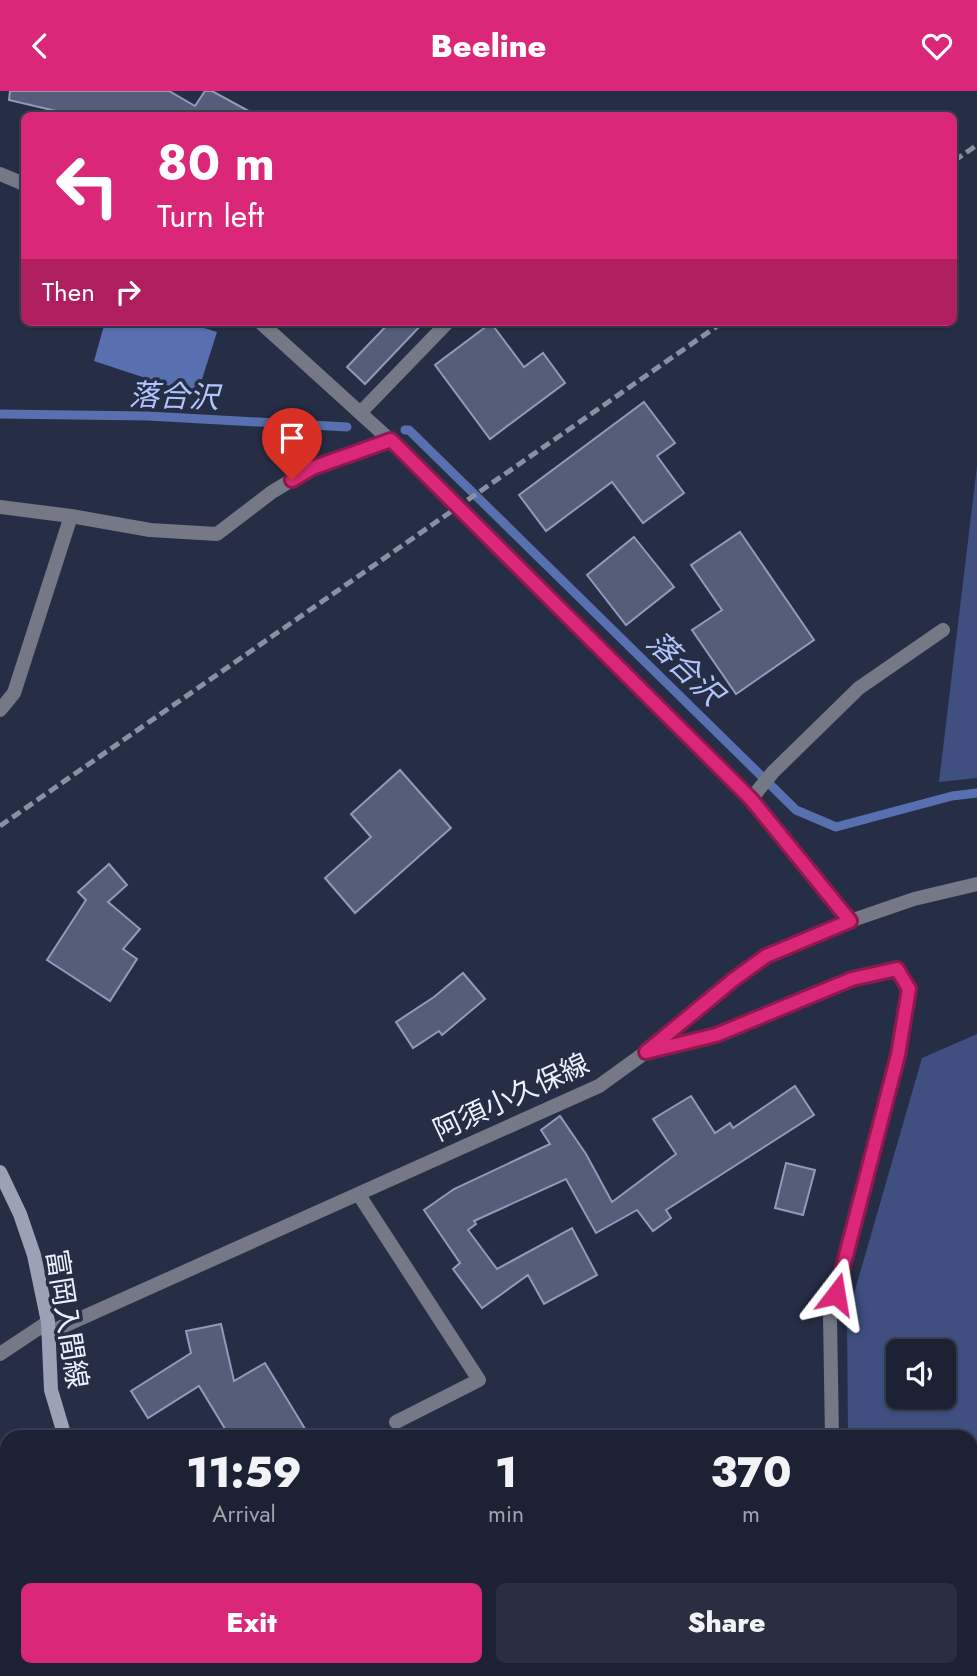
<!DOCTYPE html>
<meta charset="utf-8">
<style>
body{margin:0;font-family:Jost,"Noto Sans JP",sans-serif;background:#292f40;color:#f1f3f6;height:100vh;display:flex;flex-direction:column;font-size:26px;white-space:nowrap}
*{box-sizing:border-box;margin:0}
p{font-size:23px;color:#a0a4ac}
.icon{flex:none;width:38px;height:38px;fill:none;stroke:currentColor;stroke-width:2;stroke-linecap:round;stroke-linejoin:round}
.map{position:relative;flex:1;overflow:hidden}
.panel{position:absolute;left:0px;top:1339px;width:978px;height:247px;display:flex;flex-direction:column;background:#1c2234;border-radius:21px 21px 0 0;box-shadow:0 2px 5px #0004,0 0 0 2px #3a3f4f}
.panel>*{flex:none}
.banner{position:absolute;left:21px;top:21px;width:936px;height:214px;border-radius:10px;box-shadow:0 2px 5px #0004,0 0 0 2px #3a3f4f;background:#db2777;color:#fff;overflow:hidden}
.buttons{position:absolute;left:886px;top:1248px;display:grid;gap:14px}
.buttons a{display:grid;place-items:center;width:70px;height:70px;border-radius:10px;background:#1c2234;box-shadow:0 2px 5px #0004,0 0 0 2px #3a3f4f;font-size:35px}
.pin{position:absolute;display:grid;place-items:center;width:60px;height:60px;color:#fff;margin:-72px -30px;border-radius:50% 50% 50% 0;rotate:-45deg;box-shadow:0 0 7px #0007}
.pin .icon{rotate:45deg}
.me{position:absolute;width:77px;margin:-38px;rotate:14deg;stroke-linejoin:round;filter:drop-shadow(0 0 5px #0008)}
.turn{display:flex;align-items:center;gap:24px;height:147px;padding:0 21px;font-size:32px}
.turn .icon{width:91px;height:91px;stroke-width:2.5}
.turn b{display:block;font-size:49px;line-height:60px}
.then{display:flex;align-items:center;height:66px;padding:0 21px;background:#0003;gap:14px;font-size:26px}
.eta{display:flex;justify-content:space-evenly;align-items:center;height:119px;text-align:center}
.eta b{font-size:42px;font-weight:800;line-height:49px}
.action{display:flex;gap:14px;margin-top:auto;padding:14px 21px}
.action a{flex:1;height:80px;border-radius:10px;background:#db2777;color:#fff;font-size:28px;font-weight:800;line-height:80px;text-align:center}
.action a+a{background:#292f40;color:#f1f3f6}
header{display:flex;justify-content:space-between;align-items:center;height:91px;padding:0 21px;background:#db2777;color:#fff;font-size:32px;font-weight:800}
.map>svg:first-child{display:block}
.green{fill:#3e4f80;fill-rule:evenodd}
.water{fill:#5970b0}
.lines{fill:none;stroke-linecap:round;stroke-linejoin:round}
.stream{stroke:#5970b0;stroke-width:9}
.building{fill:#545e78;stroke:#909bb8;stroke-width:2}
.service{stroke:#747985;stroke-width:14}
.minor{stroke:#747985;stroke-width:14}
.tertiary{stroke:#747985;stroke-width:14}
.secondary{stroke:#9ba2b6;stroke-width:14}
.rail{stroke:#8990a1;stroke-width:5;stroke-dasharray:10 5;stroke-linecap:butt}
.route-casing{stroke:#8e194d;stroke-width:18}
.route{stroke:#db2777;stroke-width:12}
.labels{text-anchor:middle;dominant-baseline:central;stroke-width:7;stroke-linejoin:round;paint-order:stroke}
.street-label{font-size:28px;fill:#ebf0fd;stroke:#262e45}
.water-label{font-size:30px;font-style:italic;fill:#b0c5fc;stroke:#262e45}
</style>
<header><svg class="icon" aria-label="back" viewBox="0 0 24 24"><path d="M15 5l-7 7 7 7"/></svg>Beeline<svg class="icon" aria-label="heart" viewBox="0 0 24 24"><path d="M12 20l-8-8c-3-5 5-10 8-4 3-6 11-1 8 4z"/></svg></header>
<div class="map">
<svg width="977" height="1585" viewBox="0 0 977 1585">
<rect width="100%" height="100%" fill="#262e45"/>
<!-- green -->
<g class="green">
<path d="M977 375V687L939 691Z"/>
<path d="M977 943V1426L971 1427V1346H848L847 1227 922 967ZM898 1260H943V1306H898Z"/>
</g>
<!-- water -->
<path class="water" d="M105 231H185L217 241 197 304 94 270Z"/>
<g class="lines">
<!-- stream -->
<g class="stream">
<path d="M0 323 148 325 347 336"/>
<path d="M405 339H409L796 719 836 736 952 705 977 702"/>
<path d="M940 1578 967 1585"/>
<path d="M263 1585 271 1578"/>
</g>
</g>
<!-- building -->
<g class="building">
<path d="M10 0H169L195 15 205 0H212L256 24H73L9 9Z"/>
<path d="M390 231H424L365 293 347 276Z"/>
<path d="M491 232 524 276 543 262 565 292 490 348 435 274Z"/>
<path d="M644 311 675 352 657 365 684 402 643 432 612 391 546 440 519 404Z"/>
<path d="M740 441 814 549 736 603 692 539 722 519 691 474Z"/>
<path d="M634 446 674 496 626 534 587 484Z"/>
<path d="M400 679 451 737 355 822 325 787 371 746 351 723Z"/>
<path d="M109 773 127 794 108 811 140 838 123 858 137 868 110 910 47 869 86 809 78 801Z"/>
<path d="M463 882 485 908 442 944 439 940 413 957 396 931 434 906Z"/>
<path d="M795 995 814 1024 666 1119 671 1127 653 1140 637 1119 596 1142 566 1088 474 1130 476 1133 468 1139 497 1178 572 1137 597 1184 544 1213 528 1184 482 1217 453 1178 460 1172 424 1119 454 1098 550 1053 541 1039 560 1025 586 1063 612 1111 676 1063 653 1028 691 1005 715 1042 730 1032 733 1037Z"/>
<path d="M786 1072 815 1079 803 1124 775 1117Z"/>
<path d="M221 1233 234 1290 265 1272 310 1346H230L199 1295 148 1327 131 1300 191 1262 186 1240Z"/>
</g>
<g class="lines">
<!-- service -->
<g class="service">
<path d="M0 416 71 425 150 439 217 443 272 401 312 377 391 350"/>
<path d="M559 1585 561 1578"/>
</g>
<!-- minor -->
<g class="minor">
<path d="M0 83 24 93"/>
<path d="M260 231 391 350 751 708 850 830"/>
<path d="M361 321 448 231"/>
<path d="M0 619 14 602 71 425"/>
<path d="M751 708 773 681 859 597 943 539"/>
<path d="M359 1104 479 1289 396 1331"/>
<path d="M48 1242 599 995 646 961 716 944 852 888 897 878 909 898 898 964 830 1226 832 1346"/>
<path d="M0 1263 48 1231"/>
<path d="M752 1578 797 1585"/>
<path d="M350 1585 358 1578"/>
</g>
<!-- tertiary -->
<path class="tertiary" d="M646 961 733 889 766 865 850 830 914 808 977 793"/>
<!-- secondary -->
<g class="secondary">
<path d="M0 1081 20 1123 34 1164 48 1231 51 1299 65 1346"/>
<path d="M229 1578 234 1585"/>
</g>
<!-- rail -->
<g class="rail">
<path d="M954 70 977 54"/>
<path d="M0 735 723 231"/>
</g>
</g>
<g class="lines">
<!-- route casing -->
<g class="route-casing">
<path id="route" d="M292 389 312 377 391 349 751 708 850 830 766 865 733 889 646 961 716 944 852 888 897 878 909 898 898 964 836 1203"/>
</g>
<!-- route -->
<use href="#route" class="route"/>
</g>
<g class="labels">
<!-- street labels -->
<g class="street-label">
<text transform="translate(511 1006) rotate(-25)">阿須小久保線</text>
<text transform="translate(67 1228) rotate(81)">富岡入間線</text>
</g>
<!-- water labels -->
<g class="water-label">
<text transform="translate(174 305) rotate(2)">落合沢</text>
<text transform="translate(685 577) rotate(44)">落合沢</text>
</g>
</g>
</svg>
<div class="buttons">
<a><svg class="icon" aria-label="sound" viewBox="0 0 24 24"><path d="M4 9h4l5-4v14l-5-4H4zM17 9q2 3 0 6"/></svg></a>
</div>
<div class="pin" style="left:292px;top:389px;background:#d93025"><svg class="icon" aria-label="arrive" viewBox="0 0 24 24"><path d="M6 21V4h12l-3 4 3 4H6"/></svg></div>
<svg class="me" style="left:836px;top:1203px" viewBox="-20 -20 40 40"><path d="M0-17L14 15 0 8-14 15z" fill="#db2777" stroke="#fff" stroke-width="4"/></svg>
<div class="banner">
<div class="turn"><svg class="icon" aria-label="left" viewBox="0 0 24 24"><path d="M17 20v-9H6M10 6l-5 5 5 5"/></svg><div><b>80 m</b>Turn left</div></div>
<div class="then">Then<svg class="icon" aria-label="right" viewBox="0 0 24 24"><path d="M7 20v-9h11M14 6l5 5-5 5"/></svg></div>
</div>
<section class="panel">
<div class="eta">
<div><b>11:59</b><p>Arrival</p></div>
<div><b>1</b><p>min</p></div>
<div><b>370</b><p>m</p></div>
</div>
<div class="action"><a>Exit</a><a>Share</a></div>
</section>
</div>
